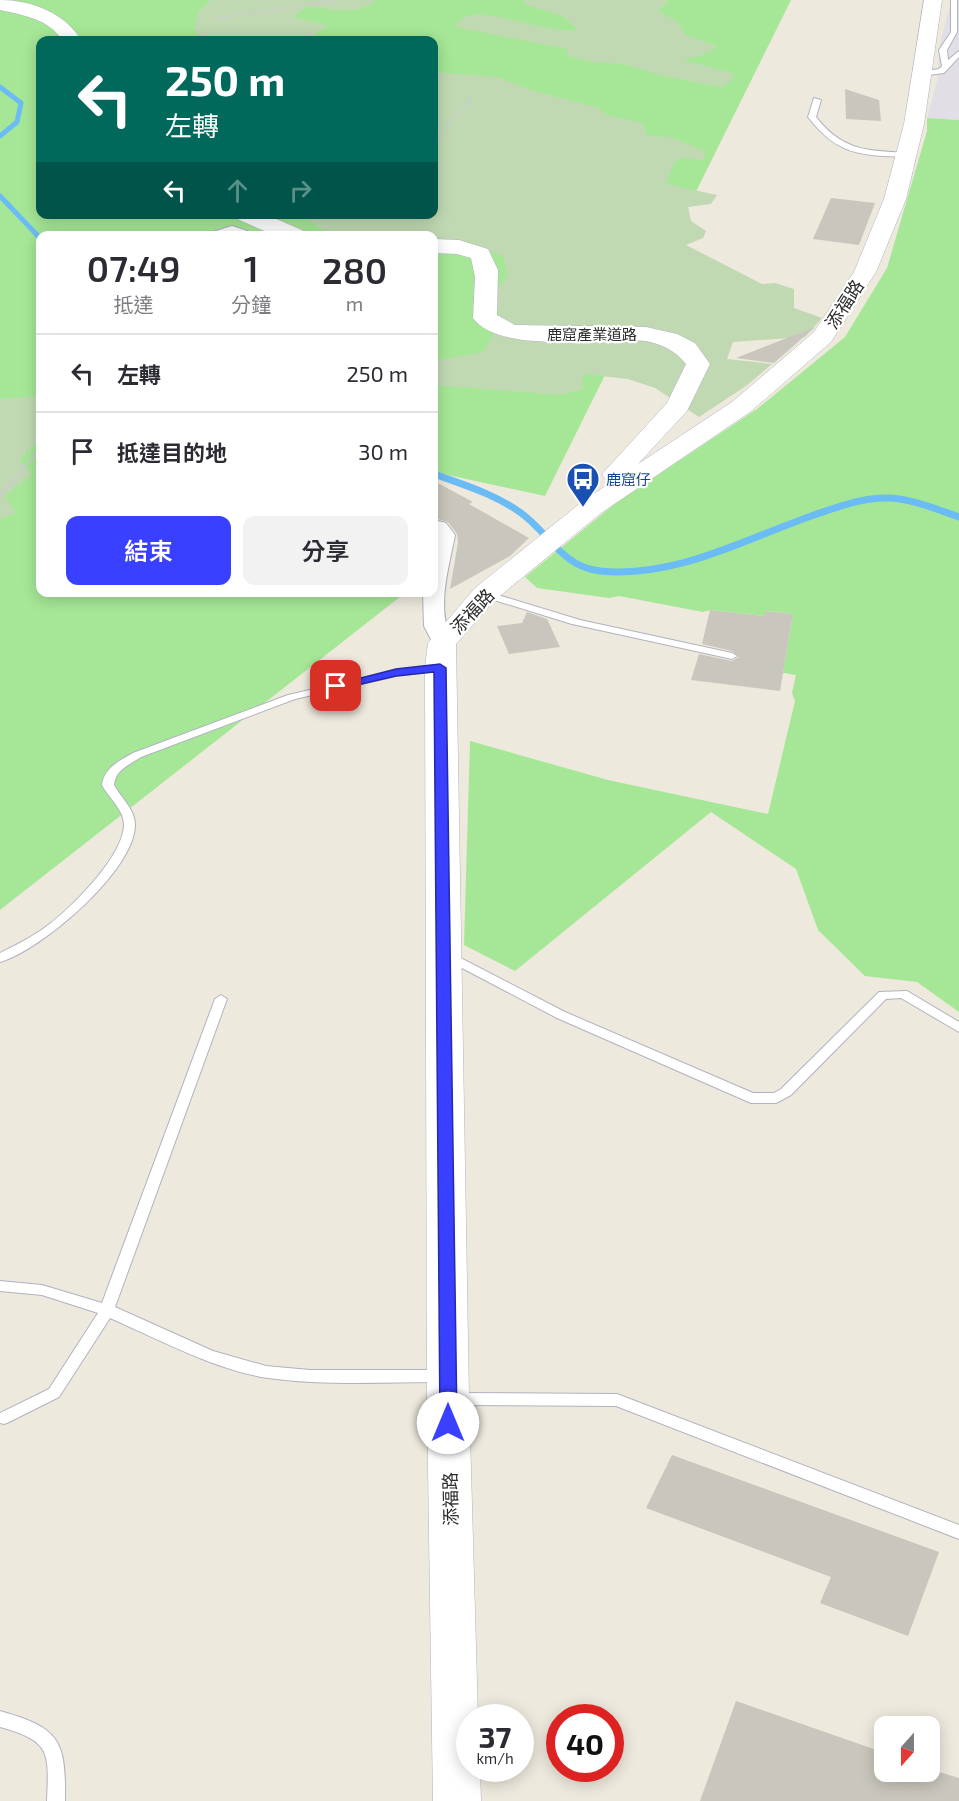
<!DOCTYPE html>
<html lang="zh-TW">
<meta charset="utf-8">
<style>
body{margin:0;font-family:"Exo 2","Noto Sans TC",sans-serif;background:#f2f2f3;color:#2b2b33;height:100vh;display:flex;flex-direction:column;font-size:22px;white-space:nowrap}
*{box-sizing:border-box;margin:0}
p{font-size:20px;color:#7c7c81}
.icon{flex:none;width:33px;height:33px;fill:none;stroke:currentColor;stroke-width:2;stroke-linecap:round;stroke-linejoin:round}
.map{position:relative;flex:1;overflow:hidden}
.details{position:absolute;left:36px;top:231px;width:402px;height:366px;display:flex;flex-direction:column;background:#fff;border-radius:12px;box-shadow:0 3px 15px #0003}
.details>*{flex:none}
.hud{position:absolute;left:36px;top:36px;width:402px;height:183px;border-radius:12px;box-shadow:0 3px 15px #0003;background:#00695c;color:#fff;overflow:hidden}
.needle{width:39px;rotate:201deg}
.controls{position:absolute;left:874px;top:1716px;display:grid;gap:12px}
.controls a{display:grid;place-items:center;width:66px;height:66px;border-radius:12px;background:#fff;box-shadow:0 3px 15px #0003;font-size:30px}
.speed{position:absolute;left:456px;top:1704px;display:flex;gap:12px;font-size:30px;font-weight:700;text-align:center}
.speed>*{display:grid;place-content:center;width:78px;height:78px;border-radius:50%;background:#fff;box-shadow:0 3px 15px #0003;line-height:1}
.speed small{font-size:15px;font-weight:400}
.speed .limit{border:9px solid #d22;background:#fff;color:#111}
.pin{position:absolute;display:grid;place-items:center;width:51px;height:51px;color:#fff;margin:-26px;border-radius:12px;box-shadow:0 3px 9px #0006}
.me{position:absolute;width:66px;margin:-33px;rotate:0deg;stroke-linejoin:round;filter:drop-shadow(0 0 4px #0008)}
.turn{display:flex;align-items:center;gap:21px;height:126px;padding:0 30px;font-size:27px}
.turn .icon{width:78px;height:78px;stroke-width:2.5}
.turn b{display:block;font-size:42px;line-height:51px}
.lanes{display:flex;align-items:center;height:57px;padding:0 30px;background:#0003;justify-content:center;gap:30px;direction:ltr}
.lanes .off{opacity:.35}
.eta{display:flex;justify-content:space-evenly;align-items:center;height:102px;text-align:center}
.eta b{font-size:36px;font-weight:600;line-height:42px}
.button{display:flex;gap:12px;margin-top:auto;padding:12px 30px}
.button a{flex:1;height:69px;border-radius:12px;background:#3940ff;color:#fff;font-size:24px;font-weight:600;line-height:69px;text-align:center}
.button a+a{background:#f2f2f3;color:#2b2b33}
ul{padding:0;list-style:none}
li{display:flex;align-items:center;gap:18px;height:78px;padding:0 30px;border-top:2px solid #e1e1e2}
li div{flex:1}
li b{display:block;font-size:22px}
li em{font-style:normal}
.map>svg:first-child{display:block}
.industrial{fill:#e1dee6}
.green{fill:#a6e797;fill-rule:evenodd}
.cemetery{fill:#c0d9b3}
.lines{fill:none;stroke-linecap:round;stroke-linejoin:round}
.stream-far1{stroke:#6bbcf5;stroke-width:5}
.stream{stroke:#6bbcf5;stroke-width:7}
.building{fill:#c9c6bd}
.lane-casing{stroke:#b1b2c0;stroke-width:2}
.street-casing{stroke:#b1b2c0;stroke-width:2}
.secondary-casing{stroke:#b1b2c0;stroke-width:1}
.path-far1{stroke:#ccc;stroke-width:2;stroke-dasharray:3 2;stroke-linecap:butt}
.path{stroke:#ccc;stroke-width:3;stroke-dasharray:4 2;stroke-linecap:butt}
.lane{fill:#fff;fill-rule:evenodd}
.street{fill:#fff;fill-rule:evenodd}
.secondary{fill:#fff;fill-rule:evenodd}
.route{fill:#3940ff;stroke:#252aa6;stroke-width:1.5}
.labels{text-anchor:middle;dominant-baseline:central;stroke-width:4.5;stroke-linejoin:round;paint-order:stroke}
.far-street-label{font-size:15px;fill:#2c2c2c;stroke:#fff}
.far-transit-label{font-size:15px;fill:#164399;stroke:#fff;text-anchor:start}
.street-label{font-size:18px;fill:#2c2c2c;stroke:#fff}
</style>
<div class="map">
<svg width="959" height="1801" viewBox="0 0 959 1801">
<rect width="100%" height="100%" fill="#eee9dd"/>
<!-- industrial -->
<path class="industrial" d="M955 0H959V120L927 118 937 82 940 44 949 9Z"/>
<!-- green -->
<g class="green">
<path d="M0 0H791L545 496 434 472V236H40V592L405 593 0 910ZM40 40H434V214H40Z"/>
<path d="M927 118 959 120V1012L917 982 865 976 818 930 796 869 711 812 515 971 464 945 470 741 608 780 768 814 795 701 792 693 796 675 783 673 793 614 766 611 765 616 710 610 703 612 619 596 609 598 537 588 525 577 617 502 757 409 845 337 887 268 927 131Z"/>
</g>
<!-- cemetery -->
<g class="cemetery">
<path d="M211 0H376C359 17 329 8 306 7L293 17 328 26 316 33 312 40H202L194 28 198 12Z"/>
<path d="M523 0H669L658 11 677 21 684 34 718 47 700 56 681 59 734 74 731 81 720 87 660 75 624 64 593 62 568 56 567 49 456 27V24C461 20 467 15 472 15 505 13 540 32 578 30L563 16 527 5Z"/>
<path d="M434 72 497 77 534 91 596 107 608 115 642 123 647 136 670 137 705 151 704 160 680 158 673 165 666 184 717 195 711 204 688 207 691 221 706 231 703 238 686 245 762 284 775 283 794 289V308L822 318 805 337 733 342 727 359 772 364 746 386 699 417 655 388 628 379 583 374V389L560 395 434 385 438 360 483 352 502 321 493 294 508 276 503 256 468 241H434V236L332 235 299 215 434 214Z"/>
<path d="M40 396V439L19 461 32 474 5 496 16 513 0 519V399Z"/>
</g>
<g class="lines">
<!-- stream-far1 -->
<g class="stream-far1">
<path d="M0 87 21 103 17 122 0 136"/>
<path d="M0 196 40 238"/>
</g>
<!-- stream -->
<path class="stream" d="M434 474C464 485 495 494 521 513 549 533 562 567 600 571 674 579 745 539 814 515 838 507 863 497 889 498 913 499 936 509 959 517"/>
</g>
<!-- building -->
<g class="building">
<path d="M845 89 879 100 881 121 846 119Z"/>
<path d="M831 198 875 203 859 245 813 239Z"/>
<path d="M815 327 774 363 736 358Z"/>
<path d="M434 481 473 502 469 504 529 538 510 556 450 589 458 543 457 534 448 522 434 518Z"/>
<path d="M710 610 765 616V611L793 614 780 691 691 680 699 654 732 661 739 657 732 651 702 644Z"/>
<path d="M527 612 547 619 560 647 509 654 497 626 522 623Z"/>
<path d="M672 1455 939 1552 908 1636 820 1603 831 1577 646 1508Z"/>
<path d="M736 1701 885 1753V1772H939L959 1778V1801H700Z"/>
</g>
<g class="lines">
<!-- lane casing -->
<g class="lane-casing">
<g id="lane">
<path d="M951 0H957V32L947 50 948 60 959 51V57L944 73 920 76V72L939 69 942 66 939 50 951 32Z"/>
<path d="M814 98 821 100 816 117C843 151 865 150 906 153L910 155 906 157C861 155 838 156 808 117Z"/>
<path d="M232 226 262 236H248L232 231 215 236H200Z"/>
<path d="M485 591 580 620 732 653 737 656 732 659 572 624 481 596V592Z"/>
<path d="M440 665 445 668 444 670 396 676 295 699 141 757C129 765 115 770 114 785 121 798 135 809 135 825 135 870 42 950 0 962V953C14 946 28 939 40 931 67 913 123 858 124 825 124 810 109 798 102 785 104 768 119 761 133 753L288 695 396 670Z"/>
<path d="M447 951 565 1012 753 1093H774L781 1089 879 992 907 991 959 1022V1032L901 998 886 999 791 1095 776 1103H751L557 1018 443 958 441 955Z"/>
<path d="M221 995 227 999 115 1307 213 1351 266 1366 310 1370H442L447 1372 449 1376 447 1380 442 1382C385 1382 325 1386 268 1378 215 1370 158 1339 110 1318L59 1397 9 1422 4 1424 0 1423V1413L49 1389 98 1313 42 1295 0 1291V1281L42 1285 102 1303 215 999Z"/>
<path d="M455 1393 617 1394 959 1525V1539L616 1406 455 1405 450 1403 448 1399 450 1395Z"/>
<path d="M0 1711C60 1728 66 1740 65 1801H47C49 1752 51 1741 0 1727Z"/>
</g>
</g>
<!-- street casing -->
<g class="street-casing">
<path id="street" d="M434 520 446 523 455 535C448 572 436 607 452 643L449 647H435L424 626 423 592H434Z"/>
</g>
<!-- secondary casing -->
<g class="secondary-casing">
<g id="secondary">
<path d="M0 0C31 0 65 13 81 40H62C49 19 23 15 0 10Z"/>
<path d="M924 0H942L924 124 906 199 876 272 831 342 750 412 601 513 495 600 456 644 469 1399 478 1718H470V1768H480L481 1801H433L427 1399 425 668 428 643 475 588 583 501 613 481 606 480 602 474 667 403 686 364C675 350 663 345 646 341 604 338 498 354 473 318L475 277 471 258 457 254 434 253V239L459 240 488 249 498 270 497 315 515 325 646 327 677 334 695 343 710 364 687 411 638 464 732 402 814 332 854 272 884 199 904 124Z"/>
<path d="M234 214H265L304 231 307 236H276L237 219Z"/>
</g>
</g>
<!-- path-far1 -->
<g class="path-far1">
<path d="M213 19 338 0"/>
<path d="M434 146 453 118 470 102 469 94"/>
</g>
<!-- path -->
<path class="path" d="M0 495 40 449"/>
<!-- lane -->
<use href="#lane" class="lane"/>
<!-- street -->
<use href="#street" class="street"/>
<!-- secondary -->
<use href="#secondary" class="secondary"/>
</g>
<!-- route -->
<path class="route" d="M440 664 446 668 457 1423 454 1428H442L440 1423 434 672 396 676 336 690 330 686 396 669Z"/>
<!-- icons -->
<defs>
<g id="bus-pin" transform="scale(1.725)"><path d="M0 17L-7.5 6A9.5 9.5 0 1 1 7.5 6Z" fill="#1a4fb4" stroke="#fff"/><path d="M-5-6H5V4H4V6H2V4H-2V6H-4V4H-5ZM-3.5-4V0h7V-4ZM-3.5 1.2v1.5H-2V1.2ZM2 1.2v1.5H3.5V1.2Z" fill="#fff"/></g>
</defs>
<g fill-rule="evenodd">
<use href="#bus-pin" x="583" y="479"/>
</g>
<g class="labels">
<!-- far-street labels -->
<g class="far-street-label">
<text x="592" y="334">鹿窟產業道路</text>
</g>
<!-- far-transit labels -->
<g class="far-transit-label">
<text x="606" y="479">鹿窟仔</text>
</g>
<!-- street labels -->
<g class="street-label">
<text transform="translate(844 304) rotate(-57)">添福路</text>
<text transform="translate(472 611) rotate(-47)">添福路</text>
<text transform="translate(450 1499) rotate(-91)">添福路</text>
</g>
</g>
</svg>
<div class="controls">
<a><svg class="needle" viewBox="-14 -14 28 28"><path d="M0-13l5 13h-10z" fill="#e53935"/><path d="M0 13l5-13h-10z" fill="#7c7c81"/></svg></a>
</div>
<div class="speed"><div>37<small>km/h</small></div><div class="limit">40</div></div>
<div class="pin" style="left:336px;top:686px;background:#d93025"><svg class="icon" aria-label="arrive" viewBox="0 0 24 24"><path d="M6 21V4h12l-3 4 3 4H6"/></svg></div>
<svg class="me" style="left:448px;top:1423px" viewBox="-20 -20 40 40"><circle r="19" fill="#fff"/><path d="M0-13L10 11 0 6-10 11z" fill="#3940ff"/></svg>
<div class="hud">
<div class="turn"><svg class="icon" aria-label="left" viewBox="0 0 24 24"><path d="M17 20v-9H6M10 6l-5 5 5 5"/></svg><div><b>250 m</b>左轉</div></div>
<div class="lanes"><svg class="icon" aria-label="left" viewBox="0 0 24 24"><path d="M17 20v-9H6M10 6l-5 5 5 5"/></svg><svg class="icon off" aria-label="ahead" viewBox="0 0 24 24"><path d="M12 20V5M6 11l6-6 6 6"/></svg><svg class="icon off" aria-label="right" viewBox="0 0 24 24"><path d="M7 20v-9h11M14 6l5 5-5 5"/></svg></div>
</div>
<section class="details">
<div class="eta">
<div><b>07:49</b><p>抵達</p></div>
<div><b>1</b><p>分鐘</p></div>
<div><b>280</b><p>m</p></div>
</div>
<ul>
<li><svg class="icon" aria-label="left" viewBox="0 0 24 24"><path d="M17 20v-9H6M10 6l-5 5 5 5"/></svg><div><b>左轉</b></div><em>250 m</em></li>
<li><svg class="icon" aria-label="arrive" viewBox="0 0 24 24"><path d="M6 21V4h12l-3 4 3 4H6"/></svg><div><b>抵達目的地</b></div><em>30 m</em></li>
</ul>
<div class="button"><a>結束</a><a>分享</a></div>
</section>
</div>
